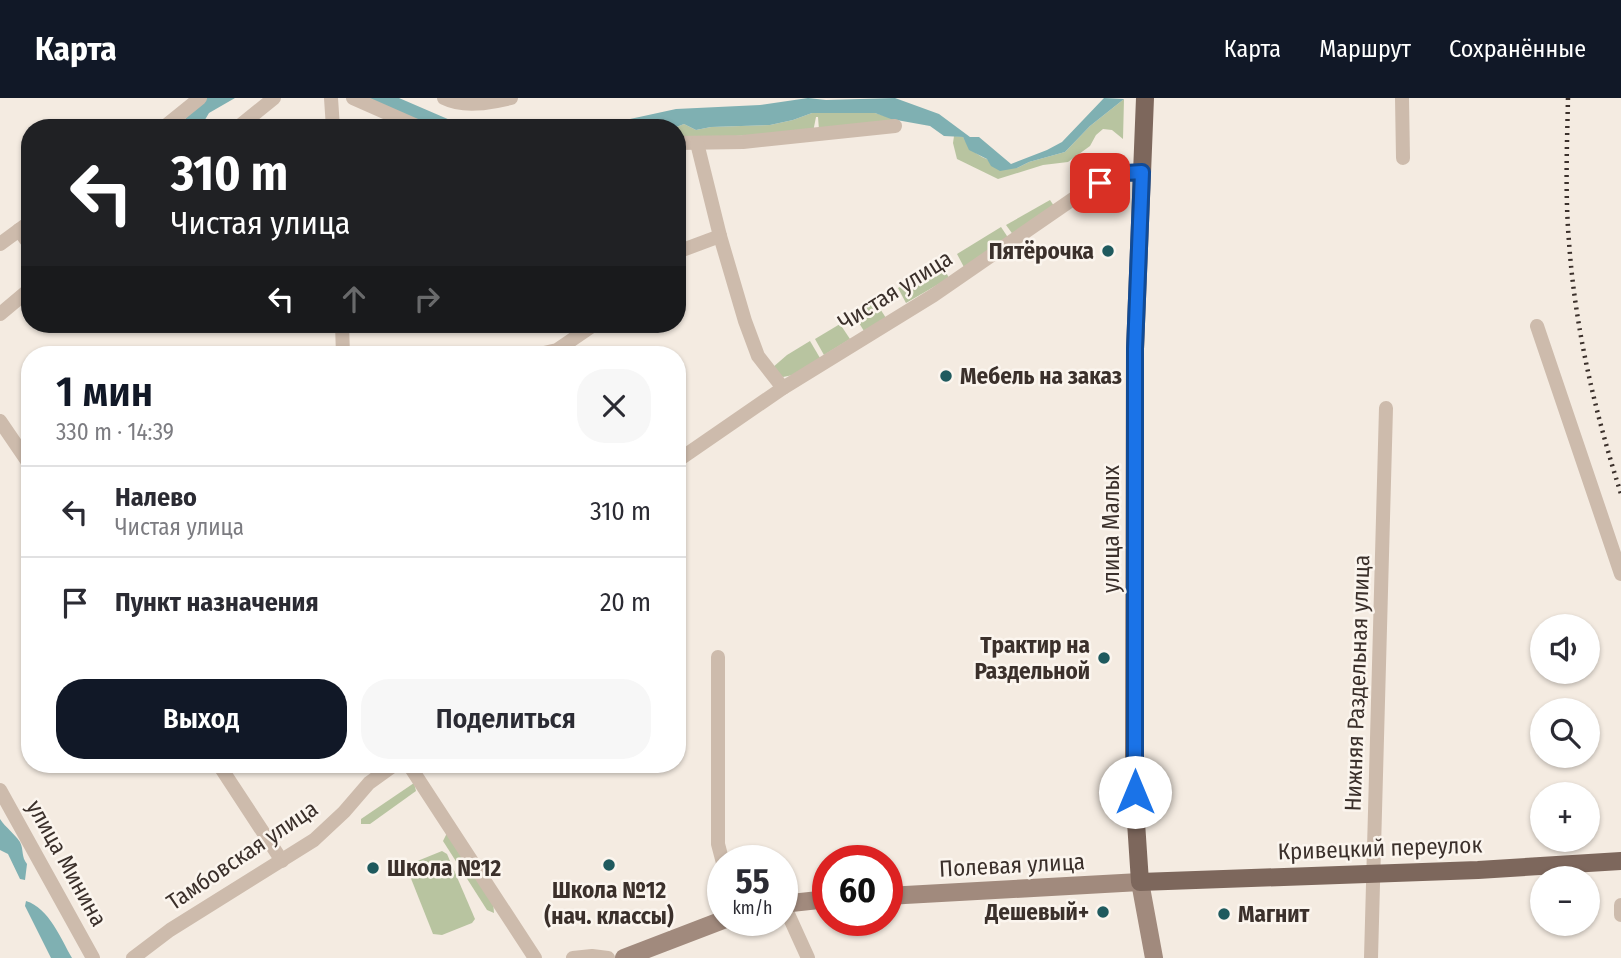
<!DOCTYPE html>
<html lang="ru">
<meta charset="utf-8">
<style>
body{margin:0;font-family:"Fira Sans Condensed",sans-serif;background:#f7f7f7;color:#2b2b33;height:100vh;display:flex;flex-direction:column;font-size:26px;white-space:nowrap}
*{box-sizing:border-box;margin:0}
p{font-size:23px;color:#7c7c81}
.icon{flex:none;width:38px;height:38px;fill:none;stroke:currentColor;stroke-width:2;stroke-linecap:round;stroke-linejoin:round}
.map{position:relative;flex:1;overflow:hidden}
.panel{position:absolute;left:21px;top:248px;width:665px;height:427px;display:flex;flex-direction:column;background:#fff;border-radius:28px;box-shadow:0 2px 5px #0004}
.panel>*{flex:none}
.top-card{position:absolute;left:21px;top:21px;width:665px;height:214px;border-radius:28px;box-shadow:0 2px 5px #0004;background:#202124;color:#fff;overflow:hidden}
.fabs{position:absolute;left:1530px;top:516px;display:grid;gap:14px}
.fabs a{display:grid;place-items:center;width:70px;height:70px;border-radius:50%;background:#fff;box-shadow:0 2px 5px #0004;font-size:35px}
.speed{position:absolute;left:707px;top:747px;display:flex;gap:14px;font-size:35px;font-weight:700;text-align:center}
.speed>*{display:grid;place-content:center;width:91px;height:91px;border-radius:50%;background:#fff;box-shadow:0 2px 5px #0004;line-height:1}
.speed small{font-size:18px;font-weight:400}
.speed .limit{border:10px solid #d22;background:#fff;color:#111}
.pin{position:absolute;display:grid;place-items:center;width:60px;height:60px;color:#fff;margin:-30px;border-radius:14px;box-shadow:0 4px 10px #0006}
.me{position:absolute;width:77px;margin:-38px;rotate:0deg;stroke-linejoin:round;filter:drop-shadow(0 0 5px #0008)}
.turn{display:flex;align-items:center;gap:24px;height:147px;padding:0 35px;font-size:32px}
.turn .icon{width:91px;height:91px;stroke-width:2.5}
.turn b{display:block;font-size:49px;line-height:60px}
.lanes{display:flex;align-items:center;height:66px;padding:0 35px;background:#0003;justify-content:center;gap:35px;direction:ltr}
.lanes .off{opacity:.35}
.round{display:grid;place-items:center;flex:none;width:74px;height:74px;border-radius:28px;background:#f7f7f7}
.head{display:flex;align-items:center;justify-content:space-between;height:119px;padding:0 35px}
h1{font-size:42px;font-weight:600;line-height:52px;color:#111827}
.cta{display:flex;gap:14px;margin-top:auto;padding:14px 35px}
.cta a{flex:1;height:80px;border-radius:28px;background:#111827;color:#fff;font-size:28px;font-weight:600;line-height:80px;text-align:center}
.cta a+a{background:#f7f7f7;color:#2b2b33}
ul{padding:0;list-style:none}
li{display:flex;align-items:center;gap:21px;height:91px;padding:0 35px;border-top:2px solid #e1e1e2}
li div{flex:1}
li b{display:block;font-size:26px}
li em{font-style:normal}
header{display:flex;align-items:center;gap:42px;box-sizing:border-box;height:98px;padding:0 35px;background:#111827;color:#fff}
header strong{font-size:33px}
nav{display:flex;gap:38px;margin-inline-start:auto;font-size:24px}
.map>svg:first-child{display:block}
.green{fill:#b8c4a0}
.water{fill:#7fb0b2}
.lines{fill:none;stroke-linecap:round;stroke-linejoin:round}
.street{stroke:#cdbbac;stroke-width:14}
.secondary{stroke:#a18a7d;stroke-width:18}
.primary{stroke:#7d675c;stroke-width:18}
.rail{stroke:#3b302b;stroke-width:4.5;stroke-dasharray:2 5;stroke-linecap:butt}
.route-casing{stroke:#114b97;stroke-width:18}
.route{stroke:#1a73e8;stroke-width:12}
.poi-dot{fill:#1f5a5e;stroke:#fbf5ee;stroke-width:2.5}
.labels{text-anchor:middle;dominant-baseline:central;stroke-width:5;stroke-linejoin:round;paint-order:stroke}
.poi-label{font-size:23px;font-weight:bold;fill:#3b302b;stroke:#fbf5ee;text-anchor:end}
.street-label{font-size:23px;fill:#3b302b;stroke:#fbf5ee}
</style>
<header>
<strong>Карта</strong>
<nav><a>Карта</a><a>Маршрут</a><a>Сохранённые</a></nav>
</header>
<div class="map">
<svg width="1621" height="860" viewBox="0 0 1621 860">
<rect width="100%" height="100%" fill="#f4ebe1"/>
<!-- green -->
<g class="green">
<path d="M1124 1 1123 41 1112 32 1103 31 1096 37 1090 48 1068 64 1043 67 998 81 957 61 953 45 954 38 963 39C974 62 994 63 1017 70L1029 64 1065 54 1090 28Z"/>
<path d="M812 15H875L898 22 899 26 819 32 818 19H816L813 34 677 41V30H674L684 26 696 32 711 29 770 27 793 22Z"/>
<path d="M1050 102 1054 108 1014 138 1006 127Z"/>
<path d="M1001 129 1009 141 965 171 957 156Z"/>
<path d="M941 165 949 180 906 205 898 190Z"/>
<path d="M875 203 886 220 864 233 854 217Z"/>
<path d="M840 226 850 241 824 257 815 241Z"/>
<path d="M810 243 820 260 793 277 783 279 772 270 787 257Z"/>
<path d="M414 685 416 693 370 726H361V721Z"/>
<path d="M447 735 493 803 494 815 487 812 443 743Z"/>
<path d="M442 753 447 756 475 821 472 825 442 837 433 836 408 773 410 766Z"/>
</g>
<!-- water -->
<g class="water">
<path d="M207 0H235L209 15 200 30H178L193 11Z"/>
<path d="M364 0H399L450 22 491 30H434Z"/>
<path d="M808 0 826 2 895 0 939 16 970 39H979L1011 66 1047 52 1062 44 1104 0 1124 1 1090 28 1065 54 1029 64 1017 70 1000 73 991 68 987 61 969 52 963 39 944 38 930 28 891 21 875 15H812L793 22 770 27 711 29 696 32 684 26 674 30H612L630 21 676 11 760 7Z"/>
<path d="M0 721C6 730 14 735 20 744 24 752 21 759 27 766L25 782 20 781 8 756 0 752Z"/>
<path d="M26 803C49 810 61 841 72 860H51L25 808Z"/>
</g>
<g class="lines">
<!-- street -->
<g class="street">
<path d="M331 0 333 30"/>
<path d="M353 0 421 30"/>
<path d="M444 0C464 10 489 5 511 0"/>
<path d="M1402 0 1403 60"/>
<path d="M163 30 200 0"/>
<path d="M237 30 274 0"/>
<path d="M677 45 743 44 895 28"/>
<path d="M697 45 720 138 745 223 758 258 783 290"/>
<path d="M19 132 30 147"/>
<path d="M0 146 30 124"/>
<path d="M677 154 720 138"/>
<path d="M0 216 30 191"/>
<path d="M342 226 343 257"/>
<path d="M1537 228 1621 476"/>
<path d="M535 257 557 252 595 226"/>
<path d="M0 323 30 367"/>
<path d="M677 363 783 290 934 197 1086 92 1126 75 1142 74"/>
<path d="M718 559V746L723 765"/>
<path d="M219 667 282 763"/>
<path d="M409 667 535 860"/>
<path d="M0 692 93 860"/>
<path d="M783 805 808 860"/>
<path d="M1621 807V817"/>
<path d="M133 860 170 832 314 742 344 714 369 685 394 667"/>
<path d="M573 860 592 858 608 860"/>
<path d="M1371 860 1386 310"/>
</g>
<!-- secondary -->
<g class="secondary">
<path d="M887 798 1140 784 1154 860"/>
<path d="M782 806 828 801"/>
<path d="M624 860 723 822"/>
</g>
<!-- primary -->
<path class="primary" d="M1145 0 1135 251 1134 694 1140 784 1478 772 1621 763"/>
<!-- rail -->
<path class="rail" d="M1568 0C1567 48 1565 96 1569 144 1575 230 1595 314 1621 396"/>
</g>
<g class="lines">
<!-- route casing -->
<g class="route-casing">
<path id="route" d="M1100 85 1126 75 1142 74 1135 251V694"/>
</g>
<!-- route -->
<use href="#route" class="route"/>
</g>
<!-- markers -->
<g class="poi-dot">
<circle cx="1108" cy="153" r="7"/>
<circle cx="946" cy="278" r="7"/>
<circle cx="1104" cy="560" r="7"/>
<circle cx="609" cy="767" r="7"/>
<circle cx="373" cy="770" r="7"/>
<circle cx="1103" cy="814" r="7"/>
<circle cx="1224" cy="816" r="7"/>
</g>
<g class="labels">
<!-- poi labels -->
<g class="poi-label">
<text x="1094" y="153">Пятёрочка</text>
<text x="960" y="278" text-anchor="start">Мебель на заказ</text>
<text x="1090" y="547">Трактир на<tspan x="1090" dy="26">Раздельной</tspan></text>
<text x="387" y="770" text-anchor="start">Школа №12</text>
<text x="609" y="792" text-anchor="middle">Школа №12<tspan x="609" dy="26">(нач. классы)</tspan></text>
<text x="1089" y="814">Дешевый+</text>
<text x="1238" y="816" text-anchor="start">Магнит</text>
</g>
<!-- street labels -->
<g class="street-label">
<text transform="translate(895 192) rotate(-32)">Чистая улица</text>
<text transform="translate(1111 431) rotate(-90)">улица Малых</text>
<text transform="translate(1357 585) rotate(-88)">Нижняя Раздельная улица</text>
<text transform="translate(1380 750) rotate(-2)">Кривецкий переулок</text>
<text transform="translate(242 757) rotate(-34)">Тамбовская улица</text>
<text transform="translate(67 765) rotate(61)">улица Минина</text>
<text transform="translate(1012 767) rotate(-3)">Полевая улица</text>
</g>
</g>
</svg>
<div class="fabs">
<a><svg class="icon" aria-label="sound" viewBox="0 0 24 24"><path d="M4 9h4l5-4v14l-5-4H4zM17 9q2 3 0 6"/></svg></a>
<a><svg class="icon" aria-label="search" viewBox="0 0 24 24"><circle cx="10" cy="10" r="6"/><path d="M15 15l6 6"/></svg></a>
<a>+</a>
<a>−</a>
</div>
<div class="speed"><div>55<small>km/h</small></div><div class="limit">60</div></div>
<div class="pin" style="left:1100px;top:85px;background:#d93025"><svg class="icon" aria-label="arrive" viewBox="0 0 24 24"><path d="M6 21V4h12l-3 4 3 4H6"/></svg></div>
<svg class="me" style="left:1135px;top:694px" viewBox="-20 -20 40 40"><circle r="19" fill="#fff"/><path d="M0-13L10 11 0 6-10 11z" fill="#1a73e8"/></svg>
<div class="top-card">
<div class="turn"><svg class="icon" aria-label="left" viewBox="0 0 24 24"><path d="M17 20v-9H6M10 6l-5 5 5 5"/></svg><div><b>310 m</b>Чистая улица</div></div>
<div class="lanes"><svg class="icon" aria-label="left" viewBox="0 0 24 24"><path d="M17 20v-9H6M10 6l-5 5 5 5"/></svg><svg class="icon off" aria-label="ahead" viewBox="0 0 24 24"><path d="M12 20V5M6 11l6-6 6 6"/></svg><svg class="icon off" aria-label="right" viewBox="0 0 24 24"><path d="M7 20v-9h11M14 6l5 5-5 5"/></svg></div>
</div>
<section class="panel">
<div class="head"><div><h1>1 мин</h1><p>330 m · 14:39</p></div><a class="round"><svg class="icon" aria-label="close" viewBox="0 0 24 24"><path d="M6 6l12 12M18 6L6 18"/></svg></a></div>
<ul>
<li><svg class="icon" aria-label="left" viewBox="0 0 24 24"><path d="M17 20v-9H6M10 6l-5 5 5 5"/></svg><div><b>Налево</b><p>Чистая улица</p></div><em>310 m</em></li>
<li><svg class="icon" aria-label="arrive" viewBox="0 0 24 24"><path d="M6 21V4h12l-3 4 3 4H6"/></svg><div><b>Пункт назначения</b></div><em>20 m</em></li>
</ul>
<div class="cta"><a>Выход</a><a>Поделиться</a></div>
</section>
</div>
